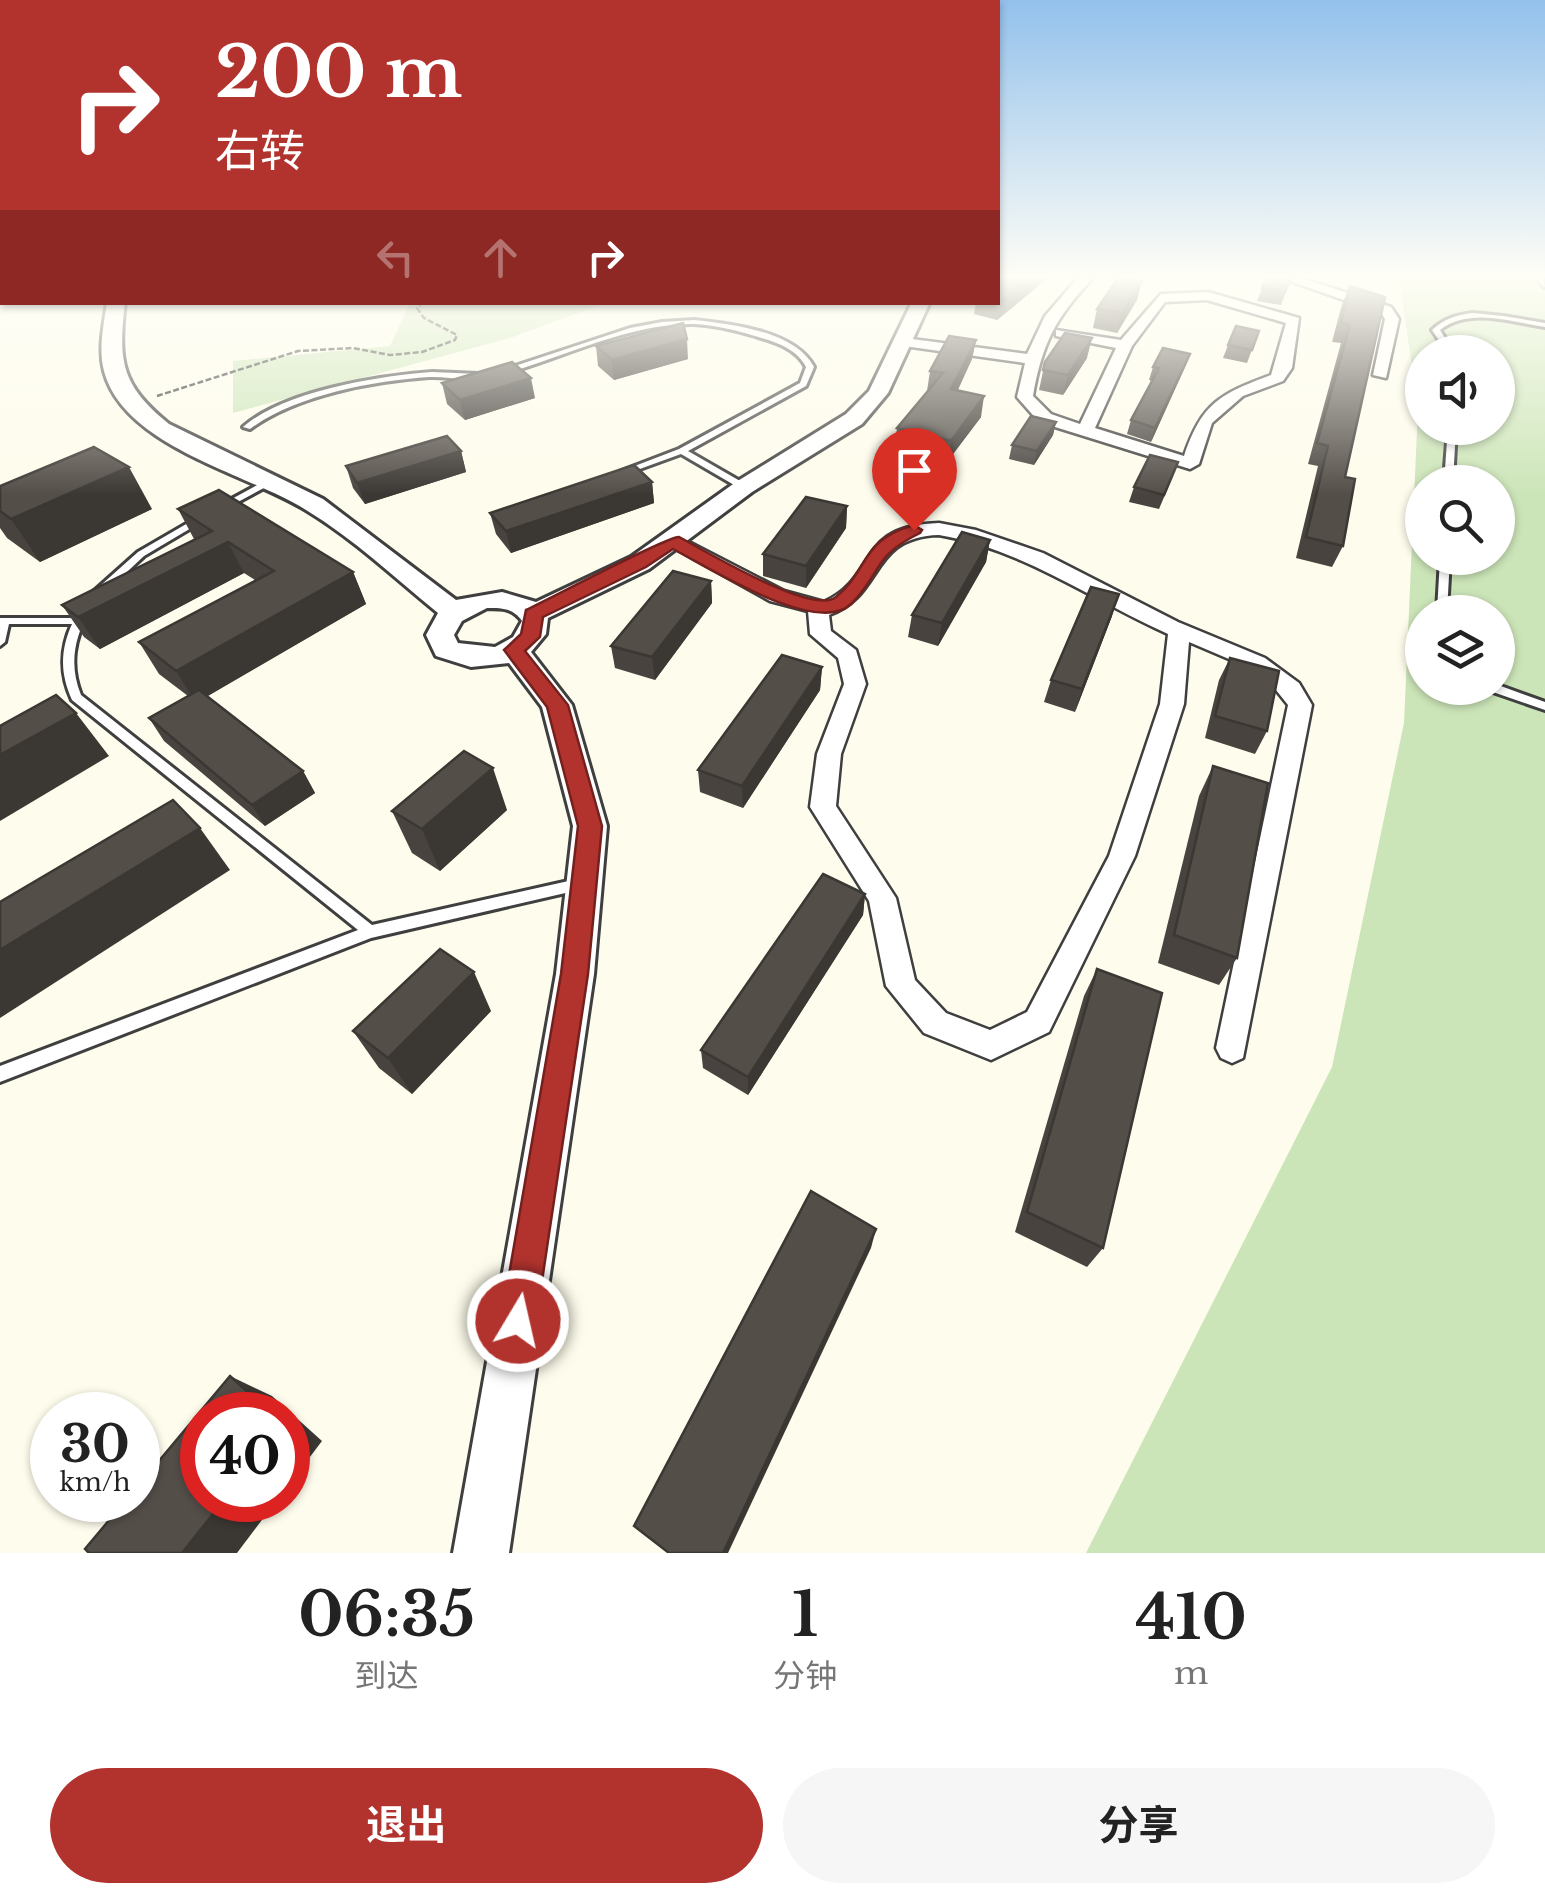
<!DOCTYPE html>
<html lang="zh">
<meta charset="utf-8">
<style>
body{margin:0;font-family:"Libre Baskerville","Noto Sans SC",serif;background:#f6f6f6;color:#222;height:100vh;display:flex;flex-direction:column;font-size:38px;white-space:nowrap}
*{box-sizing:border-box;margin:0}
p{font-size:32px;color:#767676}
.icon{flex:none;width:55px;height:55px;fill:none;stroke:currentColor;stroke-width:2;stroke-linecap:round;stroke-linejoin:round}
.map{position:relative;height:1553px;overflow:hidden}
.side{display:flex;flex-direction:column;background:#fff;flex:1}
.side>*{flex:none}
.guide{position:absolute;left:0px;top:0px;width:1000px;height:305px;box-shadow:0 2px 8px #0004;background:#b2332e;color:#fff;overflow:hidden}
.fabs{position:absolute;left:1405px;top:335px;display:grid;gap:20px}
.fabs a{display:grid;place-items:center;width:110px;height:110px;border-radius:50%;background:#fff;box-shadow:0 2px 8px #0004;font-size:50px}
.speed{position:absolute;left:30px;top:1392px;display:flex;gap:20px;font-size:50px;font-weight:700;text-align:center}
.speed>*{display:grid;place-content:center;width:130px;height:130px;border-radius:50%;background:#fff;box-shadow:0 2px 8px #0004;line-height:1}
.speed small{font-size:25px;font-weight:400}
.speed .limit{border:15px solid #d22;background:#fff;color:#111}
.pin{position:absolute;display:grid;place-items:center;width:85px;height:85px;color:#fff;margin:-102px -42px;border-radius:50% 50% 50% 0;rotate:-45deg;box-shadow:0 0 10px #0007}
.pin .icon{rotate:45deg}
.me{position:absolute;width:110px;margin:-55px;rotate:9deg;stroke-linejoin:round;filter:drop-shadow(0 0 8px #0008)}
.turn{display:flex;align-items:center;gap:35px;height:210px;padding:0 50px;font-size:45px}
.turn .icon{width:130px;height:130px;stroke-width:2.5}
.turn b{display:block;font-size:70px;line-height:85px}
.lanes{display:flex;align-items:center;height:95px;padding:0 50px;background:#0003;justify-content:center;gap:50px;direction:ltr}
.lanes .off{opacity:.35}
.eta{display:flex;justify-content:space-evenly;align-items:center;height:170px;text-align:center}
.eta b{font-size:60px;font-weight:700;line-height:70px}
.primary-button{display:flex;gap:20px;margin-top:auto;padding:20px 50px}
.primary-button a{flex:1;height:115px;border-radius:60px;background:#b2332e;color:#fff;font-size:40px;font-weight:700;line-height:115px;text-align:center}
.primary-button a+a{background:#f6f6f6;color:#222}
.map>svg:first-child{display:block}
.green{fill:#cce5b8;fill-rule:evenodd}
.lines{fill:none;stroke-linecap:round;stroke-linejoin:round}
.service-casing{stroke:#3f3f3f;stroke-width:6}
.minor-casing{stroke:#3f3f3f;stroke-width:5}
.tertiary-casing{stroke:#3f3f3f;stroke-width:6}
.path{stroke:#2e2e2e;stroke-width:2.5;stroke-dasharray:6 2.5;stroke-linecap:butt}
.service{fill:#fff;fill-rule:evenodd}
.minor{fill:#fff;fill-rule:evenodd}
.tertiary{fill:#fff;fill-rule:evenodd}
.wall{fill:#48433f}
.shaded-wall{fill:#3b3733}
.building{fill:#544e49;stroke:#3b3733;stroke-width:2.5}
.route{fill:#b2332e;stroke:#74211e;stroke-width:2.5}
</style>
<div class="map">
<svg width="1545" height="1553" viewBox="0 0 1545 1553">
<rect width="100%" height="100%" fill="#fefcec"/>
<!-- green -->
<g class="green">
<path d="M1399 278H1545V1553H1086L1332 1067 1404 723 1418 408ZM1422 352H1498V428H1422ZM1422 482H1498V558H1422ZM1422 612H1498V688H1422Z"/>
<path d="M410 303H605L510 338 233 413V361L390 346Z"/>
</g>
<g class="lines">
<!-- service casing -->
<g class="service-casing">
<g id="service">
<path d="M1537 278H1543L1545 287 1543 286Z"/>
<path d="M1473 313 1503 316 1545 323V327C1511 322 1469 307 1440 330L1454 352H1447L1432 330C1444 319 1456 315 1473 313Z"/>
<path d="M694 320C731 324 795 331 814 367L806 386 688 451 747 485V489H741L681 454 626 474 619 472 679 449 800 383 806 367C796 348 775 342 755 336 735 330 715 325 694 324 631 323 566 356 507 373L500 371 630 328 662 322Z"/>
<path d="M432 372 479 374 483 376C467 382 447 376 429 377 372 381 296 395 250 429L243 427C284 391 378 376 432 372Z"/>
<path d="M1448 428H1456L1453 482H1444Z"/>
<path d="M272 477 275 478V482L225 509 222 510 217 507Z"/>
<path d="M200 516 203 517V521L144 556 100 597H92V593L138 552Z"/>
<path d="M1440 558H1450L1447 612H1437Z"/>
<path d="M84 608 89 611C74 639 69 665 81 695L372 925 582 878 587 880 589 884 587 888 371 938 0 1082V1066L358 930 72 700C60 674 60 650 72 624H9L5 642 0 646V618H75L80 609Z"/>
<path d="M1498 685 1545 702V710L1490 691 1488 688H1498Z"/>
</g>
</g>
<!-- minor casing -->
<g class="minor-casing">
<g id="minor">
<path d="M1078 278H1093C1056 317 1042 343 1033 396L1051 414 1080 424 1116 348 1056 336V330L1121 340 1161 294 1208 292 1299 318 1292 368 1283 381 1243 396 1212 423 1199 464 1190 469 1039 422 1017 397 1025 363 904 346 897 342 904 338 1027 354 1045 316ZM1207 300 1286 323 1271 375C1220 394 1202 403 1184 456L1095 428 1132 346 1165 302Z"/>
<path d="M1281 278H1301L1391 307 1399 319 1386 378 1373 375 1385 319 1381 313Z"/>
<path d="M939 523 976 530 1043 553 1178 622 1265 658 1299 683 1312 705 1243 1058 1232 1063 1221 1058 1216 1048 1288 705 1268 680 1250 668 1189 642 1184 704 1135 856 1049 1032 991 1060 924 1033 886 986 869 901 810 807 817 754 844 684 838 658 810 634 808 611 770 601 662 541 672 535 679 537 784 591 824 602C879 577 854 526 939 523ZM939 535C1025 550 1090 599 1168 634L1160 704 1109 856 1027 1012 990 1030 946 1013 915 980 896 898 836 806 841 754 866 684 856 650 831 631 829 615C885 595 868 537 939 535Z"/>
</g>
</g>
<!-- tertiary casing -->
<g class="tertiary-casing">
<path id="tertiary" d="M107 302H125C118 362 121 385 169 424L323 499 456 600 502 592 536 602 631 557 736 482 846 414 869 391 912 302H930L888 393 862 424 752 492 649 569 548 618 546 634 531 652 572 705 607 826 594 974 509 1553H453L556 974 573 826 542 707 509 663 471 667 436 656 426 635 438 613C395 578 354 539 306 510 247 473 124 447 104 371 98 348 104 325 107 302ZM487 608C502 608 513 608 522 621L513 637 495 647 458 643 454 635 462 621Z"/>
</g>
<!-- path -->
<path class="path" d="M157 396 298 351 353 348 390 355 422 352 455 340 457 335 424 318 417 308 423 302"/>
<!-- service -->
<use href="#service" class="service"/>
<!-- minor -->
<use href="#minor" class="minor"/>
<!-- tertiary -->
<use href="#tertiary" class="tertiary"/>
</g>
<!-- wall -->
<g class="wall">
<path d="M1048 278 997 320 974 314 976 302H998V279Z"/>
<path d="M1266 278H1291L1281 305 1257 301Z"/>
<path d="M1350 286 1343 546 1332 567 1296 558 1318 466 1308 464 1341 343 1332 342 1342 304Z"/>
<path d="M1137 300 1117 333 1093 328 1097 309Z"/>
<path d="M1259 331 1247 363 1223 358 1228 345Z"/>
<path d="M976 340 972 359 958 390 981 417 947 462 894 449 897 428 927 391 930 371Z"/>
<path d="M596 346 688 359 614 380 598 366Z"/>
<path d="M1190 354 1185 367 1151 442 1127 434 1131 420 1152 381 1149 380 1153 367Z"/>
<path d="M1087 358 1063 395 1039 390 1045 362Z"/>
<path d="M442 383 535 398 465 420 447 404Z"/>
<path d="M1056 422 1053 435 1034 465 1009 459 1012 445Z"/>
<path d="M461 451 466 472 365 504 353 488 346 466Z"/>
<path d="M1173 476 1159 509 1129 502 1134 487Z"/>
<path d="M652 482 654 503 511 553 496 534 490 513Z"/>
<path d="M0 486 152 509 40 562 7 538 0 528Z"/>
<path d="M847 506 846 528 806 588 763 576V554Z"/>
<path d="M178 509 353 572 366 604 207 696 303 771 315 793 265 826 164 741 149 718 188 696 159 674 139 642 255 580 244 573 100 649 84 637 62 605 194 539Z"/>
<path d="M990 540 986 562 938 646 908 637 912 615Z"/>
<path d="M711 581 712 603 655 680 615 668 611 646Z"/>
<path d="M1112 616 1075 712 1044 702 1051 680Z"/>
<path d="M1230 658 1267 731 1255 754 1205 738 1219 680Z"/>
<path d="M822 667 820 690 743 808 700 792 698 770Z"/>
<path d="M1213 766 1237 958 1219 985 1158 963 1199 796Z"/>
<path d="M507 810 440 871 412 853 392 811Z"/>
<path d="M865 894 863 915 748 1095 703 1068 701 1050Z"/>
<path d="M1097 969 1103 1248 1087 1267 1015 1232 1084 996Z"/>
<path d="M491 1011 412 1094 379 1068 353 1031Z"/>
</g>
<!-- shaded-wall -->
<g class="shaded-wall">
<path d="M1029 278H1048L997 320 1001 301Z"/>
<path d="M1142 281 1137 300 1117 333 1122 313Z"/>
<path d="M1092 338 1087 358 1063 395 1068 375Z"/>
<path d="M687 339 688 359 614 380 612 360Z"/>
<path d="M976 340 972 359 948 409 951 389Z"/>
<path d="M1190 354 1185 367 1151 442 1155 428Z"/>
<path d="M531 378 535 398 465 420 460 400Z"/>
<path d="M984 396 981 417 947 462 951 441Z"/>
<path d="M1056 422 1053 435 1034 465 1037 451Z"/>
<path d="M461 451 466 472 365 504 357 483Z"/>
<path d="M129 467 152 509 40 562 11 519Z"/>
<path d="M652 482 654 503 511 553 506 531Z"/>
<path d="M847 506 846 528 806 588V566Z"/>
<path d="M990 540 986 562 938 646 942 623Z"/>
<path d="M228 542 244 573 100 649 78 617Z"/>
<path d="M353 572 366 604 196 703 176 671Z"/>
<path d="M711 581 712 603 655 680 652 657Z"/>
<path d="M1119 594 1112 616 1075 712 1082 689Z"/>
<path d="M822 667 820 690 743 808 742 786Z"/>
<path d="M76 713 109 756 0 821V755Z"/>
<path d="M493 768 507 810 440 871 422 829Z"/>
<path d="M303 771 315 793 265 826 252 805Z"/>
<path d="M200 828 230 870 0 1018V950Z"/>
<path d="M865 894 863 915 748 1095V1077Z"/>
<path d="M474 972 491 1011 412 1094 388 1058Z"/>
<path d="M876 1229 871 1248 728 1553H723Z"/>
<path d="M230 1376 272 1396 322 1441 288 1486V1415H273Z"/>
<path d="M224 1500H277L237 1553H182Z"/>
</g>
<!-- building -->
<g class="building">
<path d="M999 278H1029L1001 301 998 300Z"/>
<path d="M1118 278 1142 281 1122 313 1097 309Z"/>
<path d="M1266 278H1291L1285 292 1262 288Z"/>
<path d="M1350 286 1385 297 1345 477 1355 479 1343 546 1306 537 1328 446 1317 443 1350 325 1341 323Z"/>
<path d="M683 323 687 339 612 360 596 346Z"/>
<path d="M1236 326 1259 331 1252 350 1228 345Z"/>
<path d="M1065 333 1092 338 1068 375 1043 370 1045 362Z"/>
<path d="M949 336 976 340 951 389 984 396 951 441 897 428 943 373 930 371Z"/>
<path d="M1163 348 1190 354 1155 428 1131 420 1159 368 1153 367Z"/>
<path d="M512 362 531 378 460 400 442 383Z"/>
<path d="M1031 416 1056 422 1037 451 1012 445Z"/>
<path d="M447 436 461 451 357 483 346 466Z"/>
<path d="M94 447 129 467 11 519 0 511V486Z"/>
<path d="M1150 455 1178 462 1164 495 1134 487Z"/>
<path d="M634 465 652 482 506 531 490 513Z"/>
<path d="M219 490 353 572 176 671 139 642 274 571 228 542 78 617 62 605 212 531 178 509Z"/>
<path d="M806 497 847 506 806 566 763 554Z"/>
<path d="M962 532 990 540 942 623 912 615Z"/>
<path d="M673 571 711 581 652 657 611 646Z"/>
<path d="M1091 587 1119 594 1082 689 1051 680Z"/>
<path d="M782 655 822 667 742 786 698 770Z"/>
<path d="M1230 658 1279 671 1267 731 1215 716Z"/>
<path d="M199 690 303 771 252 805 149 718Z"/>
<path d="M56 695 76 713 0 755V726Z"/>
<path d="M464 751 493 768 422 829 392 811Z"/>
<path d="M1213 766 1268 783 1237 958 1174 935Z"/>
<path d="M173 800 200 828 0 950V902Z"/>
<path d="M823 874 865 894 748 1077 701 1050Z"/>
<path d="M440 949 474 972 388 1058 353 1031Z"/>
<path d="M1097 969 1162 993 1103 1248 1027 1212Z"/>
<path d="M811 1191 876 1229 723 1553H669L634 1526Z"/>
<path d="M230 1376 273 1415H202V1500H224L182 1553H89L85 1549 126 1500H138V1486Z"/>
</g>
<!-- sky -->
<linearGradient id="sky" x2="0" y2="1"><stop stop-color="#93c1ec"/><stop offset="0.56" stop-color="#fffef6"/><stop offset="1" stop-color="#fffef6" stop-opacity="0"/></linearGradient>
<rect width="1545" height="495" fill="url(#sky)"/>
<!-- route -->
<path class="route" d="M914 525 922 530 920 533C871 557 883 572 851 604 817 637 708 567 673 549L646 567 543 617 540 637 525 651 568 705 602 826 588 974 536 1321 531 1333 518 1338 506 1333 501 1321 561 974 578 826 547 707 504 650 521 634 526 610C548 600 668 536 679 537 705 551 813 616 836 597 870 569 860 540 914 525Z"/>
</svg>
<div class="fabs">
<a><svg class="icon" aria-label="sound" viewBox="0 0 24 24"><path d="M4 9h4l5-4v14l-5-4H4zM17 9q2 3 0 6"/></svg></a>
<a><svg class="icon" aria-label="search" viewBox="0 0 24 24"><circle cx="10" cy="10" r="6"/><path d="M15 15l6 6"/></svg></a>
<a><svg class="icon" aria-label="layers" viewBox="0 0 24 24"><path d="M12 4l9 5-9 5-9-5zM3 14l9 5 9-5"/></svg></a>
</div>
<div class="speed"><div>30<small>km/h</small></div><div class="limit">40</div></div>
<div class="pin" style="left:914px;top:530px;background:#d93025"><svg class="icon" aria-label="arrive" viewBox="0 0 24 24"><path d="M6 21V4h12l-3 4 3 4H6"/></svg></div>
<svg class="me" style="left:518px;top:1321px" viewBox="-20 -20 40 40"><circle r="17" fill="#b2332e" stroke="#fff" stroke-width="3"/><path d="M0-11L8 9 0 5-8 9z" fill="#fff"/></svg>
<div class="guide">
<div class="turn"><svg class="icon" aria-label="right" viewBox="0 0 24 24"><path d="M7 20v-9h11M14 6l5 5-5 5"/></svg><div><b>200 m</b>右转</div></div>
<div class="lanes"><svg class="icon off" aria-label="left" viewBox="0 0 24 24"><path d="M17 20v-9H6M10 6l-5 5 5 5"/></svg><svg class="icon off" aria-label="ahead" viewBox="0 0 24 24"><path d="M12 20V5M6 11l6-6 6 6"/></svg><svg class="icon" aria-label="right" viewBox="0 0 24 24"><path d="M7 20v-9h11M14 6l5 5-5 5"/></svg></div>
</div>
</div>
<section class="side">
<div class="eta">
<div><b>06:35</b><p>到达</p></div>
<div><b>1</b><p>分钟</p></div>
<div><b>410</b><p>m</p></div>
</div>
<div class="primary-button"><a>退出</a><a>分享</a></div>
</section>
